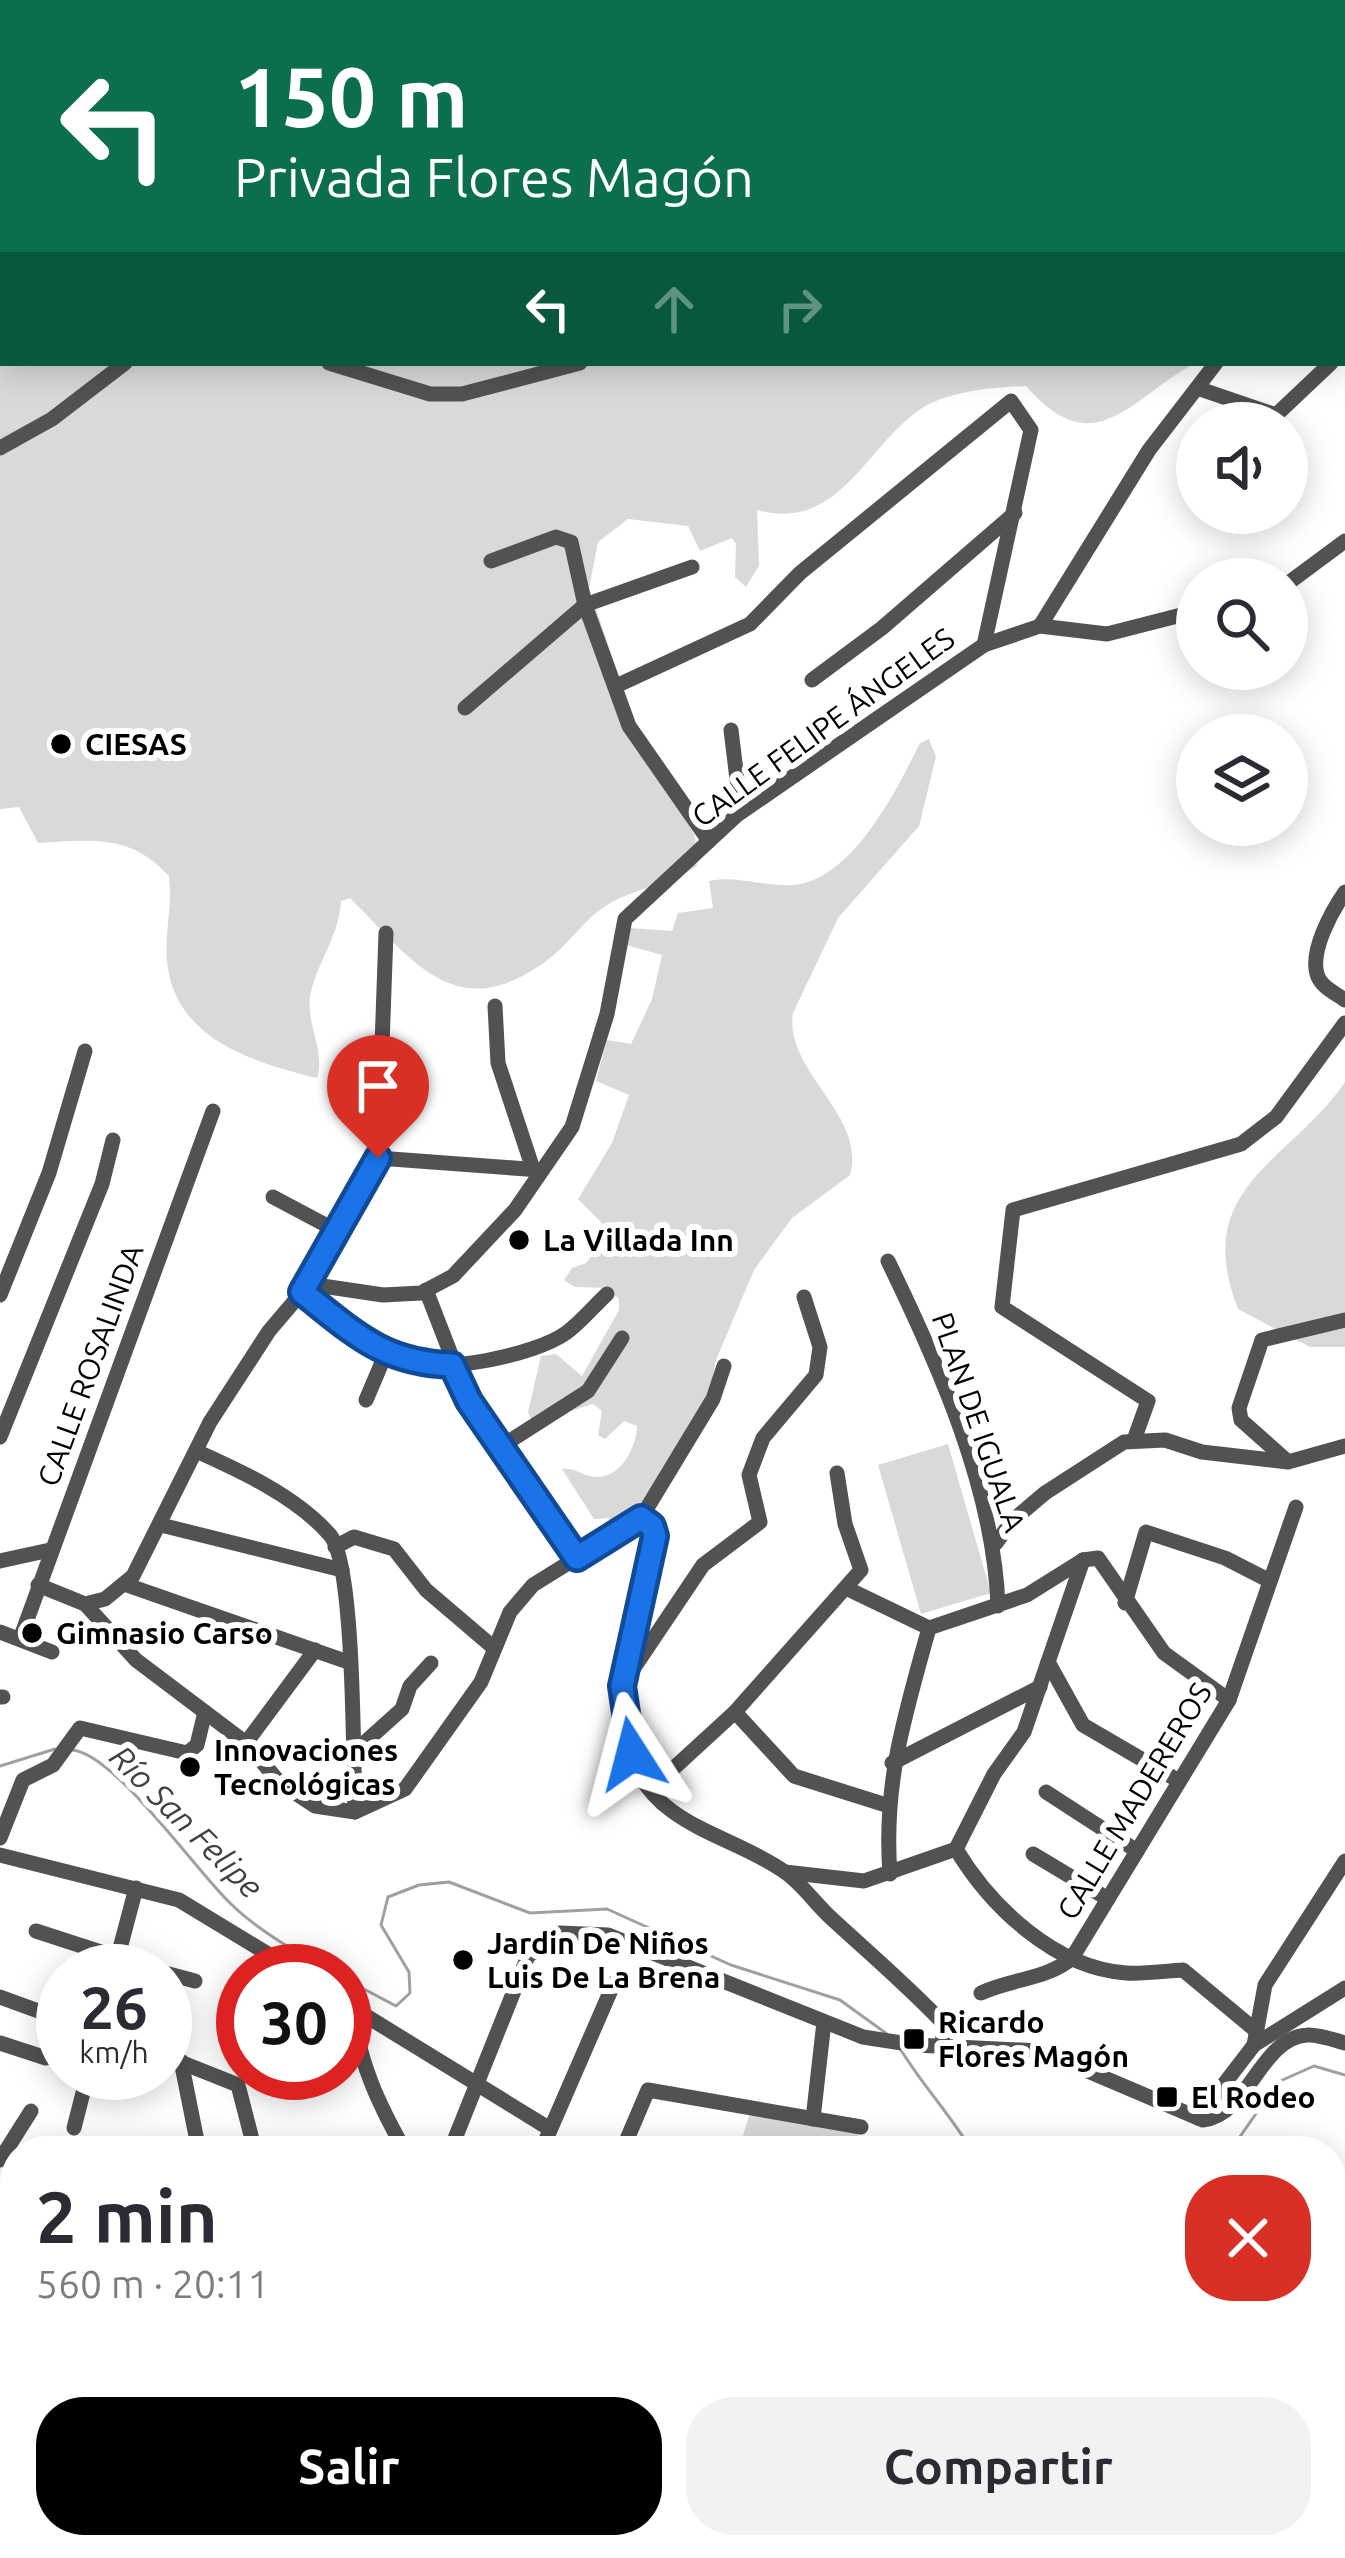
<!DOCTYPE html>
<html lang="es">
<meta charset="utf-8">
<style>
body{margin:0;font-family:Ubuntu,sans-serif;background:#f2f2f3;color:#2b2b33;height:100vh;display:flex;flex-direction:column;font-size:45px;white-space:nowrap}
*{box-sizing:border-box;margin:0}
p{font-size:39px;color:#7c7c81}
.icon{flex:none;width:66px;height:66px;fill:none;stroke:currentColor;stroke-width:2;stroke-linecap:round;stroke-linejoin:round}
.map{position:relative;flex:1;overflow:hidden}
.details{position:absolute;left:0px;top:2136px;width:1347px;height:423px;display:flex;flex-direction:column;background:#fff;border-radius:48px 48px 0 0;box-shadow:0 6px 30px #0003}
.details>*{flex:none}
.hud{position:absolute;left:0px;top:0px;width:1347px;height:366px;box-shadow:0 6px 30px #0003;background:#0b6e4f;color:#fff;overflow:hidden}
.controls{position:absolute;left:1176px;top:402px;display:grid;gap:24px}
.controls a{display:grid;place-items:center;width:132px;height:132px;border-radius:50%;background:#fff;box-shadow:0 6px 30px #0003;font-size:60px}
.speed{position:absolute;left:36px;top:1944px;display:flex;gap:24px;font-size:60px;font-weight:700;text-align:center}
.speed>*{display:grid;place-content:center;width:156px;height:156px;border-radius:50%;background:#fff;box-shadow:0 6px 30px #0003;line-height:1}
.speed small{font-size:30px;font-weight:400}
.speed .limit{border:18px solid #d22;background:#fff;color:#111}
.pin{position:absolute;display:grid;place-items:center;width:102px;height:102px;color:#fff;margin:-123px -51px;border-radius:50% 50% 50% 0;rotate:-45deg;box-shadow:0 0 12px #0007}
.pin .icon{rotate:45deg}
.me{position:absolute;width:132px;margin:-66px;rotate:351deg;stroke-linejoin:round;filter:drop-shadow(0 0 9px #0008)}
.turn{display:flex;align-items:center;gap:42px;height:252px;padding:0 36px;font-size:54px}
.turn .icon{width:156px;height:156px;stroke-width:2.5}
.turn b{display:block;font-size:84px;line-height:102px}
.lanes{display:flex;align-items:center;height:114px;padding:0 36px;background:#0003;justify-content:center;gap:60px;direction:ltr}
.lanes .off{opacity:.35}
.round{display:grid;place-items:center;flex:none;width:126px;height:126px;border-radius:48px;background:#f2f2f3}
.head{display:flex;align-items:center;justify-content:space-between;height:204px;padding:0 36px}
h1{font-size:72px;font-weight:700;line-height:90px}
.cta{display:flex;gap:24px;margin-top:auto;padding:24px 36px}
.cta a{flex:1;height:138px;border-radius:48px;background:#000;color:#fff;font-size:48px;font-weight:700;line-height:138px;text-align:center}
.cta a+a{background:#f2f2f3;color:#2b2b33}
.map>svg:first-child{display:block}
.green{fill:#d9d9d9}
.lines{fill:none;stroke-linecap:round;stroke-linejoin:round}
.stream{stroke:#a0a0a0;stroke-width:3}
.major-casing{stroke:#dbdbdb;stroke-width:24}
.minor{stroke:#525252;stroke-width:15}
.major{stroke:#000;stroke-width:18}
.route-casing{stroke:#114b97;stroke-width:30}
.route{stroke:#1a73e8;stroke-width:21}
.poi-dot{fill:#000;stroke:#fff;stroke-width:4.5}
.labels{text-anchor:middle;dominant-baseline:central;stroke-width:12;stroke-linejoin:round;paint-order:stroke}
.street-label{font-size:30px;fill:#000;stroke:#fff}
.poi-label{font-size:30px;font-weight:bold;fill:#000;stroke:#fff;text-anchor:start}
.water-label{font-size:33px;font-style:italic;fill:#414141;stroke:#fff}
</style>
<div class="map">
<svg width="1345" height="2558" viewBox="0 0 1345 2558">
<rect width="100%" height="100%" fill="#fff"/>
<!-- green -->
<g class="green">
<path d="M0 0H1345V319L1344 3H3V53Z"/>
<path d="M0 140 3 363H1195C1127 401 1094 464 1026 386 996 387 950 391 924 407 866 443 841 533 757 510L759 566 746 587 735 577 736 544 732 538 700 551 688 526 628 519 598 542 589 588 640 739 695 836 697 866C670 885 640 887 612 902 586 916 572 941 550 958 456 1030 413 960 350 898L341 901C339 936 319 959 311 992 304 1022 326 1050 317 1078 257 1063 180 1042 168 969 163 937 173 908 169 876 130 833 91 840 38 843L19 807 0 809Z"/>
<path d="M929 739 936 757 919 826 838 918 793 1013C784 1072 867 1115 850 1175L792 1218 754 1270 716 1360 706 1409 631 1521 609 1529V1518L594 1519 562 1469C577 1467 585 1478 599 1477 622 1476 637 1445 637 1426L624 1421 605 1439 598 1435 602 1411 593 1404 533 1423 528 1412 541 1356 556 1354 582 1376 619 1310V1299L607 1288 575 1287 564 1280 572 1268 586 1263 610 1231 578 1199 612 1143 629 1095 596 1081 607 1040 631 1044 652 999 662 955 626 945 630 928 672 931 678 913 713 908 709 881C737 875 765 887 793 885 853 880 897 789 920 743Z"/>
<path d="M1345 1082V1347H1310L1238 1309C1190 1186 1290 1163 1345 1082Z"/>
<path d="M948 1444 991 1593 921 1614 878 1465Z"/>
<path d="M750 2113 858 2134 856 2151H738Z"/>
</g>
<g class="lines">
<!-- stream -->
<g class="stream">
<path d="M71 1750C113 1751 197 1872 230 1903 257 1930 297 1953 331 1971"/>
<path d="M0 1766 55 1749"/>
<path d="M345 1979 396 2006 410 1993 409 1972 381 1925 388 1897 419 1885 449 1882 530 1913 607 1909 731 1965 840 2000 887 2034"/>
<path d="M901 2050C923 2086 950 2114 972 2151"/>
<path d="M1230 2151 1278 2082 1314 2066 1345 2075"/>
</g>
<!-- major casing -->
<g class="major-casing">
<g id="major">
<path d="M0 2511 15 2522"/>
<path d="M44 2544 62 2558"/>
</g>
</g>
<!-- minor -->
<g class="minor">
<path d="M0 31 3 36"/>
<path d="M1344 34H1345"/>
<path d="M1344 237 1345 236"/>
<path d="M1344 355 1345 356"/>
<path d="M329 363 430 394H462L580 363"/>
<path d="M1197 388 1276 415 1331 363"/>
<path d="M0 448 52 419 125 363"/>
<path d="M491 561 556 537 571 542 585 605 629 726 709 841"/>
<path d="M1287 584 1345 541"/>
<path d="M1040 626 1149 450 1216 363"/>
<path d="M812 680 882 628 1015 513"/>
<path d="M616 686 750 624 800 573 1011 401 1031 430 984 645"/>
<path d="M465 708 585 605 692 567"/>
<path d="M731 730 741 812"/>
<path d="M1345 892C1332 911 1310 950 1317 974 1320 986 1335 993 1345 1000"/>
<path d="M495 1006 498 1063 533 1169"/>
<path d="M378 1158 540 1170"/>
<path d="M273 1197 337 1231"/>
<path d="M888 1261C939 1366 994 1489 998 1606"/>
<path d="M309 1284 383 1295 421 1293 453 1276 515 1210 572 1127 607 1014 625 919 737 815 984 645 1040 626 1107 634 1197 611"/>
<path d="M426 1290 469 1401 577 1558"/>
<path d="M302 1292C334 1317 364 1346 403 1361 439 1375 535 1355 566 1333 581 1322 594 1306 607 1294"/>
<path d="M0 1295 49 1173 85 1051"/>
<path d="M366 1400 386 1353"/>
<path d="M0 1437 102 1184 113 1140"/>
<path d="M1134 1440 1148 1401 1002 1307 1013 1210 1241 1144 1276 1117 1345 1023"/>
<path d="M502 1446 588 1391 622 1338"/>
<path d="M196 1451C241 1471 297 1497 330 1535 355 1564 353 1763 355 1812"/>
<path d="M1286 1460 1241 1420 1239 1408 1262 1340 1345 1320"/>
<path d="M641 1518 713 1399 724 1366"/>
<path d="M161 1525 342 1570"/>
<path d="M996 1543 1012 1521 1045 1493 1124 1442 1165 1440 1202 1452 1288 1462 1345 1446"/>
<path d="M335 1547 354 1537 394 1549 426 1590 494 1648"/>
<path d="M1083 1560 1098 1558 1164 1653 1229 1700"/>
<path d="M0 1561 50 1550"/>
<path d="M124 1584 348 1662"/>
<path d="M38 1585 85 1604 136 1660 246 1743 280 1783 315 1806 355 1812 405 1789 481 1682 510 1612 533 1585 641 1518 655 1536C630 1615 587 1750 672 1811 706 1836 750 1847 785 1872 802 1884 815 1903 830 1917 869 1953 908 1986 944 2024L942 2046"/>
<path d="M848 1589 929 1628"/>
<path d="M1125 1603 1146 1532 1225 1558 1270 1581"/>
<path d="M85 1604 105 1599 133 1576 210 1422 269 1331 309 1284 378 1158 386 933"/>
<path d="M929 1628 1027 1595 1083 1560"/>
<path d="M0 1632 52 1652"/>
<path d="M20 1639 213 1111"/>
<path d="M1048 1662 1083 1725 1179 1781"/>
<path d="M627 1678 703 1565 760 1522 749 1475 763 1438 816 1375 820 1347 804 1297"/>
<path d="M0 1697H3"/>
<path d="M735 1712 794 1776 886 1805"/>
<path d="M246 1743 315 1650"/>
<path d="M352 1754 402 1709 410 1686 431 1663"/>
<path d="M892 1763 1040 1687"/>
<path d="M651 1789 735 1712 861 1570 845 1524 837 1473"/>
<path d="M1046 1792 1137 1851"/>
<path d="M0 1838 23 1780 53 1765 80 1728 187 1753 197 1745 205 1712"/>
<path d="M956 1849C991 1907 1055 1968 1126 1973 1145 1974 1165 1971 1183 1970L1254 2029"/>
<path d="M956 1849 994 1774 1024 1732 1083 1560"/>
<path d="M1033 1854 1108 1899"/>
<path d="M0 1855 179 1900 296 1971"/>
<path d="M785 1872 864 1881 956 1849"/>
<path d="M890 1874C883 1783 905 1715 929 1628"/>
<path d="M36 1931 159 1971"/>
<path d="M114 1971 136 1888"/>
<path d="M165 1973 195 1981"/>
<path d="M981 1993C1011 1979 1048 1979 1072 1958L1229 1700 1296 1507"/>
<path d="M0 1997 63 2020"/>
<path d="M345 2003 550 2129"/>
<path d="M353 2008C358 2061 379 2105 405 2151"/>
<path d="M0 2043 46 2058 62 2020"/>
<path d="M1254 2045 1265 1985 1345 1861"/>
<path d="M165 2056 238 2085 255 2151"/>
<path d="M181 2061 199 2151"/>
<path d="M1198 2118 1254 2045 1345 1988"/>
<path d="M813 2119 824 2022"/>
<path d="M74 2128 88 2073"/>
<path d="M450 2151 528 1956 560 1933 608 1935 863 2037 915 2045 1041 2051 1203 2120C1249 2115 1260 2038 1307 2035 1318 2034 1334 2040 1345 2043"/>
<path d="M541 2151 614 1983"/>
<path d="M622 2151 648 2090 861 2127"/>
<path d="M0 2160 31 2111"/>
<path d="M0 2373 15 2347"/>
<path d="M0 2452 15 2464"/>
<path d="M116 2544 134 2558"/>
<path d="M379 2544 399 2558"/>
<path d="M1219 2544 1233 2558"/>
<path d="M1239 2544 1252 2558"/>
<path d="M462 2558V2544"/>
</g>
<!-- major -->
<use href="#major" class="major"/>
</g>
<g class="lines">
<!-- route casing -->
<g class="route-casing">
<path id="route" d="M378 1158 302 1292C354 1333 383 1363 452 1365L469 1401 577 1558 641 1518 652 1526 655 1536 622 1686 632 1754"/>
</g>
<!-- route -->
<use href="#route" class="route"/>
</g>
<!-- markers -->
<g class="poi-dot">
<circle cx="61" cy="744" r="12"/>
<circle cx="519" cy="1240" r="12"/>
<circle cx="32" cy="1633" r="12"/>
<circle cx="190" cy="1767" r="12"/>
<circle cx="463" cy="1960" r="12"/>
<rect x="902" y="2027" width="24" height="24" rx="6"/>
<rect x="1155" y="2085" width="24" height="24" rx="6"/>
</g>
<g class="labels">
<!-- street labels -->
<g class="street-label">
<text transform="translate(823 727) rotate(-36)">CALLE FELIPE ÁNGELES</text>
<text transform="translate(90 1365) rotate(-70)">CALLE ROSALINDA</text>
<text transform="translate(979 1422) rotate(71)">PLAN DE IGUALA</text>
<text transform="translate(1134 1801) rotate(-59)">CALLE MADEREROS</text>
</g>
<!-- poi labels -->
<g class="poi-label">
<text x="85" y="744">CIESAS</text>
<text x="543" y="1240">La Villada Inn</text>
<text x="56" y="1633">Gimnasio Carso</text>
<text x="214" y="1750">Innovaciones<tspan x="214" dy="34">Tecnológicas</tspan></text>
<text x="487" y="1943">Jardin De Niños<tspan x="487" dy="34">Luis De La Brena</tspan></text>
<text x="938" y="2022">Ricardo<tspan x="938" dy="34">Flores Magón</tspan></text>
<text x="1191" y="2097">El Rodeo</text>
</g>
<!-- water labels -->
<g class="water-label">
<text transform="translate(187 1821) rotate(45)">Río San Felipe</text>
</g>
</g>
</svg>
<div class="controls">
<a><svg class="icon" aria-label="sound" viewBox="0 0 24 24"><path d="M4 9h4l5-4v14l-5-4H4zM17 9q2 3 0 6"/></svg></a>
<a><svg class="icon" aria-label="search" viewBox="0 0 24 24"><circle cx="10" cy="10" r="6"/><path d="M15 15l6 6"/></svg></a>
<a><svg class="icon" aria-label="layers" viewBox="0 0 24 24"><path d="M12 4l9 5-9 5-9-5zM3 14l9 5 9-5"/></svg></a>
</div>
<div class="speed"><div>26<small>km/h</small></div><div class="limit">30</div></div>
<div class="pin" style="left:378px;top:1158px;background:#d93025"><svg class="icon" aria-label="arrive" viewBox="0 0 24 24"><path d="M6 21V4h12l-3 4 3 4H6"/></svg></div>
<svg class="me" style="left:632px;top:1754px" viewBox="-20 -20 40 40"><path d="M0-17L14 15 0 8-14 15z" fill="#1a73e8" stroke="#fff" stroke-width="4"/></svg>
<div class="hud">
<div class="turn"><svg class="icon" aria-label="left" viewBox="0 0 24 24"><path d="M17 20v-9H6M10 6l-5 5 5 5"/></svg><div><b>150 m</b>Privada Flores Magón</div></div>
<div class="lanes"><svg class="icon" aria-label="left" viewBox="0 0 24 24"><path d="M17 20v-9H6M10 6l-5 5 5 5"/></svg><svg class="icon off" aria-label="ahead" viewBox="0 0 24 24"><path d="M12 20V5M6 11l6-6 6 6"/></svg><svg class="icon off" aria-label="right" viewBox="0 0 24 24"><path d="M7 20v-9h11M14 6l5 5-5 5"/></svg></div>
</div>
<section class="details">
<div class="head"><div><h1>2 min</h1><p>560 m · 20:11</p></div><a class="round" style="background:#d93025;color:#fff"><svg class="icon" aria-label="close" viewBox="0 0 24 24"><path d="M6 6l12 12M18 6L6 18"/></svg></a></div>
<div class="cta"><a>Salir</a><a>Compartir</a></div>
</section>
</div>
